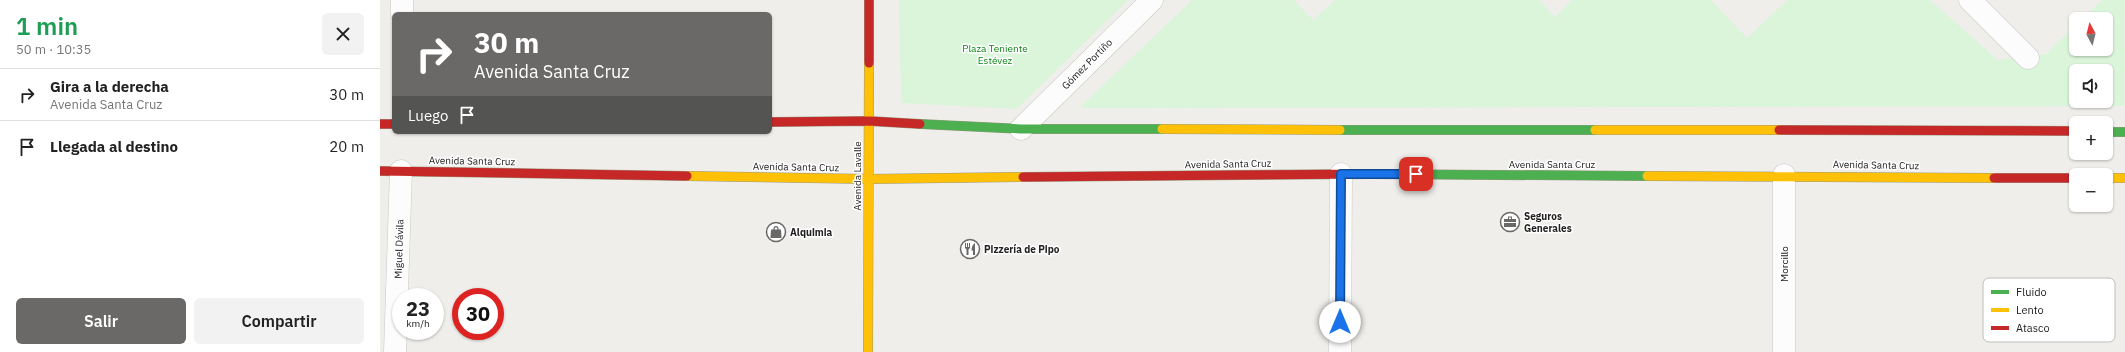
<!DOCTYPE html>
<html lang="es">
<meta charset="utf-8">
<style>
body{margin:0;font-family:"IBM Plex Sans",sans-serif;background:#f2f2f2;color:#222;height:100vh;display:flex;flex-direction:column;font-size:15px;white-space:nowrap}
*{box-sizing:border-box;margin:0}
p{font-size:13px;color:#767676}
.icon{flex:none;width:22px;height:22px;fill:none;stroke:currentColor;stroke-width:2;stroke-linecap:round;stroke-linejoin:round}
.map{position:relative;flex:1;overflow:hidden}
.panel{display:flex;flex-direction:column;background:#fff;width:380px}
.panel>*{flex:none}
.hud{position:absolute;left:12px;top:12px;width:380px;height:122px;border-radius:6px;box-shadow:0 1px 3px #0004;background:#6a6968;color:#fff;overflow:hidden}
.needle{width:26px;rotate:353deg}
.tools{position:absolute;left:1689px;top:12px;display:grid;gap:8px}
.tools a{display:grid;place-items:center;width:44px;height:44px;border-radius:6px;background:#fff;box-shadow:0 1px 3px #0004;font-size:20px}
.speed{position:absolute;left:12px;top:288px;display:flex;gap:8px;font-size:20px;font-weight:700;text-align:center}
.speed>*{display:grid;place-content:center;width:52px;height:52px;border-radius:50%;background:#fff;box-shadow:0 1px 3px #0004;line-height:1}
.speed small{font-size:10px;font-weight:400}
.speed .limit{border:6px solid #d22;background:#fff;color:#111}
.pin{position:absolute;display:grid;place-items:center;width:34px;height:34px;color:#fff;margin:-17px;border-radius:8px;box-shadow:0 2px 6px #0006}
.me{position:absolute;width:44px;margin:-22px;rotate:0deg;stroke-linejoin:round;filter:drop-shadow(0 0 3px #0008)}
.turn{display:flex;align-items:center;gap:14px;height:84px;padding:0 16px;font-size:18px}
.turn .icon{width:52px;height:52px;stroke-width:2.5}
.turn b{display:block;font-size:28px;line-height:34px}
.then{display:flex;align-items:center;height:38px;padding:0 16px;background:#0003;gap:8px;font-size:15px}
.round{display:grid;place-items:center;flex:none;width:42px;height:42px;border-radius:6px;background:#f2f2f2}
.summary{display:flex;align-items:center;justify-content:space-between;height:68px;padding:0 16px}
h1{font-size:24px;font-weight:600;line-height:30px;color:#1e9e55}
.cta{display:flex;gap:8px;margin-top:auto;padding:8px 16px}
.cta a{flex:1;height:46px;border-radius:6px;background:#6a6968;color:#fff;font-size:16px;font-weight:600;line-height:46px;text-align:center}
.cta a+a{background:#f2f2f2;color:#222}
ul{padding:0;list-style:none}
li{display:flex;align-items:center;gap:12px;height:52px;padding:0 16px;border-top:1px solid #e0e0e0}
li div{flex:1}
li b{display:block;font-size:15px}
li em{font-style:normal}
main{display:flex;flex:1;min-height:0}
.map>svg:first-child{display:block}
.park{fill:#daf5da;fill-rule:evenodd}
.lines{fill:none;stroke-linecap:round;stroke-linejoin:round}
.street-casing{stroke:#c9c8c7;stroke-width:23}
.fast-casing{stroke:#999a82;stroke-width:10}
.slow-casing{stroke:#999a82;stroke-width:10}
.jam-casing{stroke:#999a82;stroke-width:10}
.street{stroke:#fdfcfc;stroke-width:22}
.fast{stroke:#4caf50;stroke-width:9}
.slow{stroke:#ffc107;stroke-width:9}
.jam{stroke:#c62828;stroke-width:9}
.route-casing{stroke:#114b97;stroke-width:10}
.route{stroke:#1a73e8;stroke-width:7}
.labels{text-anchor:middle;dominant-baseline:central;stroke-width:3;stroke-linejoin:round;paint-order:stroke}
.park-label{font-size:10px;fill:#0c8416;stroke:#fff}
.street-label{font-size:10px;fill:#222;stroke:#fff}
.poi-label{font-size:10px;font-weight:bold;fill:#222;stroke:#fff;text-anchor:start}
.key{fill:#fff;stroke:#bdbdbd;stroke-width:1}
.key-label{font-size:11px;fill:#222}
</style>
<main>
<section class="panel">
<div class="summary"><div><h1>1 min</h1><p>50 m · 10:35</p></div><a class="round"><svg class="icon" aria-label="close" viewBox="0 0 24 24"><path d="M6 6l12 12M18 6L6 18"/></svg></a></div>
<ul>
<li><svg class="icon" aria-label="right" viewBox="0 0 24 24"><path d="M7 20v-9h11M14 6l5 5-5 5"/></svg><div><b>Gira a la derecha</b><p>Avenida Santa Cruz</p></div><em>30 m</em></li>
<li><svg class="icon" aria-label="arrive" viewBox="0 0 24 24"><path d="M6 21V4h12l-3 4 3 4H6"/></svg><div><b>Llegada al destino</b></div><em>20 m</em></li>
</ul>
<div class="cta"><a>Salir</a><a>Compartir</a></div>
</section>
<div class="map">
<svg width="1745" height="352" viewBox="0 0 1745 352">
<rect width="100%" height="100%" fill="#f0eeeb"/>
<!-- park -->
<g class="park">
<path d="M519 0H748L637 109 521 103Z"/>
<path d="M812 0H914L933 20 955 0H1159L1175 17 1192 0H1331L1367 38 1407 0H1550L1618 60 1666 54 1696 25V49H1726V19H1702L1722 0H1745V106L699 108ZM1696 71H1726V101H1696Z"/>
</g>
<g class="lines">
<!-- street casing -->
<g class="street-casing">
<g id="street">
<path d="M1590 0 1648 58"/>
<path d="M22 14V0"/>
<path d="M641 129 772 0"/>
<path d="M15 352 21 171"/>
<path d="M960 352 961 174"/>
<path d="M1404 352V175"/>
</g>
</g>
<!-- fast casing -->
<g class="fast-casing">
<g id="fast">
<path d="M540 124 641 129H782"/>
<path d="M960 130H1215"/>
<path d="M1726 132H1745"/>
<path d="M990 174 1267 176"/>
</g>
</g>
<!-- slow casing -->
<g class="slow-casing">
<g id="slow">
<path d="M782 129 960 130"/>
<path d="M1215 130H1399"/>
<path d="M307 176 489 179 643 177"/>
<path d="M1267 176 1614 178"/>
<path d="M1726 178H1745"/>
<path d="M488 352 489 63"/>
</g>
</g>
<!-- jam casing -->
<g class="jam-casing">
<g id="jam">
<path d="M489 63V0"/>
<path d="M390 122 489 121 540 124"/>
<path d="M0 124H14"/>
<path d="M1399 130 1696 131"/>
<path d="M0 171 307 176"/>
<path d="M643 177 990 174"/>
<path d="M1614 178H1696"/>
</g>
</g>
<!-- street -->
<use href="#street" class="street"/>
<!-- fast -->
<use href="#fast" class="fast"/>
<!-- slow -->
<use href="#slow" class="slow"/>
<!-- jam -->
<use href="#jam" class="jam"/>
</g>
<g class="lines">
<!-- route casing -->
<g class="route-casing">
<path id="route" d="M960 322 961 174H1036"/>
</g>
<!-- route -->
<use href="#route" class="route"/>
</g>
<!-- icons -->
<defs>
<g id="office-ring" transform="scale(1)"><circle r="9.5" fill="#fff" stroke="#6a6968" stroke-width="1.5"/><path d="M-6-3h4V-5.5h4V-3h4V5H-6ZM-1-4.5V-3h2v-1.5ZM-6 0V1H6V0Z" fill="#6a6968"/></g>
<g id="shop-ring" transform="scale(1)"><circle r="9.5" fill="#fff" stroke="#6a6968" stroke-width="1.5"/><path d="M-5-2.5h2.3a2.7 3.5 0 0 1 5.4 0H5L5.5 6h-11ZM-1.5-2.5h3a1.5 2.3 0 0 0-3 0Z" fill="#6a6968"/></g>
<g id="restaurant-ring" transform="scale(1)"><circle r="9.5" fill="#fff" stroke="#6a6968" stroke-width="1.5"/><path d="M-5-6h1v4h1v-4h1v4h1v-4h1v5L-1.5 .5V6h-2V.5L-5-1ZM5-6V6H3V1.5H1.5Q1.5-4 5-6Z" fill="#6a6968"/></g>
</defs>
<g fill-rule="evenodd">
<use href="#office-ring" x="1130" y="222"/>
<use href="#shop-ring" x="396" y="232"/>
<use href="#restaurant-ring" x="590" y="249"/>
</g>
<g class="labels">
<!-- park labels -->
<g class="park-label">
<text x="615" y="48">Plaza Teniente<tspan x="615" dy="12">Estévez</tspan></text>
</g>
<!-- street labels -->
<g class="street-label">
<text transform="translate(707 64) rotate(-45)">Gómez Portiño</text>
<text transform="translate(92 161) rotate(1)">Avenida Santa Cruz</text>
<text transform="translate(848 164) rotate(-1)">Avenida Santa Cruz</text>
<text x="1172" y="164">Avenida Santa Cruz</text>
<text transform="translate(1496 165) rotate(1)">Avenida Santa Cruz</text>
<text transform="translate(416 167) rotate(1)">Avenida Santa Cruz</text>
<text transform="translate(477 176) rotate(-90)">Avenida Lavalle</text>
<text transform="translate(19 249) rotate(-88)">Miguel Dávila</text>
<text transform="translate(1404 264) rotate(-90)">Morcillo</text>
</g>
<!-- poi labels -->
<g class="poi-label">
<text x="1144" y="216">Seguros<tspan x="1144" dy="12">Generales</tspan></text>
<text x="410" y="232">Alquimia</text>
<text x="604" y="249">Pizzería de Pipo</text>
</g>
</g>
<!-- legend -->
<rect x="1603" y="278" width="132" height="64" rx="6" class="key"/>
<rect x="1611" y="290" width="18" height="4" fill="#4caf50"/>
<rect x="1611" y="308" width="18" height="4" fill="#ffc107"/>
<rect x="1611" y="326" width="18" height="4" fill="#c62828"/>
<g class="key-label">
<text x="1636" y="296">Fluido</text>
<text x="1636" y="314">Lento</text>
<text x="1636" y="332">Atasco</text>
</g>
</svg>
<div class="tools">
<a><svg class="needle" viewBox="-14 -14 28 28"><path d="M0-13l5 13h-10z" fill="#e53935"/><path d="M0 13l5-13h-10z" fill="#767676"/></svg></a>
<a><svg class="icon" aria-label="sound" viewBox="0 0 24 24"><path d="M4 9h4l5-4v14l-5-4H4zM17 9q2 3 0 6"/></svg></a>
<a>+</a>
<a>−</a>
</div>
<div class="speed"><div>23<small>km/h</small></div><div class="limit">30</div></div>
<div class="pin" style="left:1036px;top:174px;background:#d93025"><svg class="icon" aria-label="arrive" viewBox="0 0 24 24"><path d="M6 21V4h12l-3 4 3 4H6"/></svg></div>
<svg class="me" style="left:960px;top:322px" viewBox="-20 -20 40 40"><circle r="19" fill="#fff"/><path d="M0-13L10 11 0 6-10 11z" fill="#1a73e8"/></svg>
<div class="hud">
<div class="turn"><svg class="icon" aria-label="right" viewBox="0 0 24 24"><path d="M7 20v-9h11M14 6l5 5-5 5"/></svg><div><b>30 m</b>Avenida Santa Cruz</div></div>
<div class="then">Luego<svg class="icon" aria-label="arrive" viewBox="0 0 24 24"><path d="M6 21V4h12l-3 4 3 4H6"/></svg></div>
</div>
</div>
</main>
